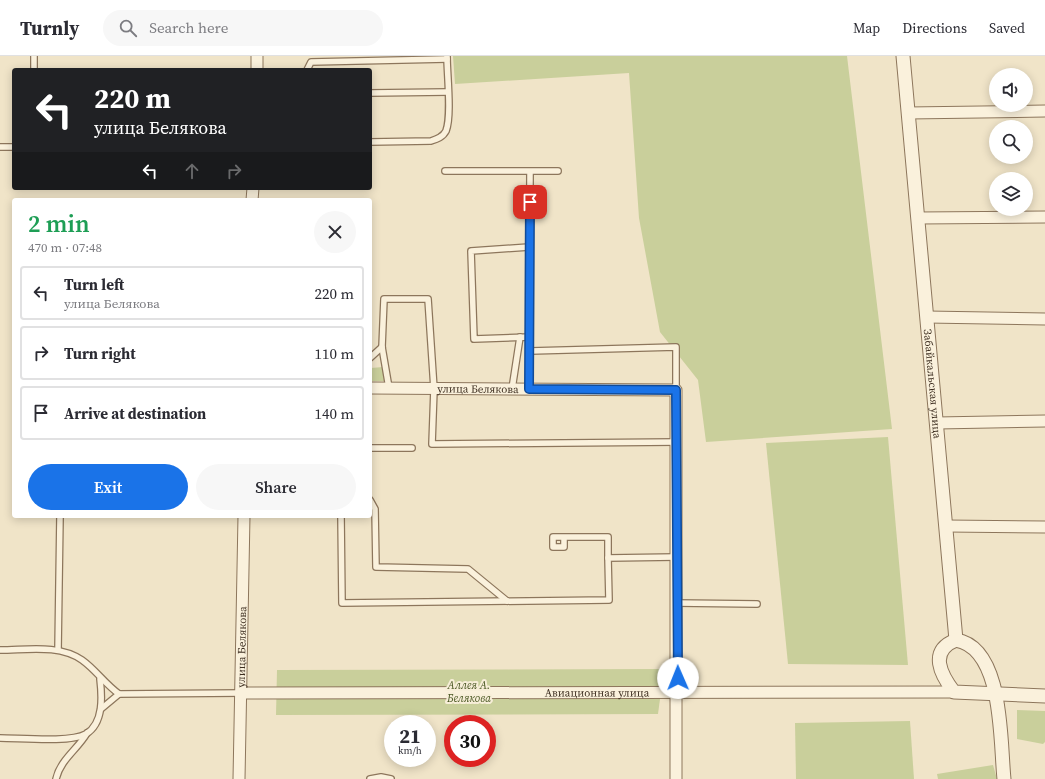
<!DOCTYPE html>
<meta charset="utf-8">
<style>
body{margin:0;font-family:"Source Serif 4",serif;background:#f7f7f7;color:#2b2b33;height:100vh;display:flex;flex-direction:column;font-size:15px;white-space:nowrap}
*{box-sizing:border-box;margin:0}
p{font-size:13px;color:#7c7c81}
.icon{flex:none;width:22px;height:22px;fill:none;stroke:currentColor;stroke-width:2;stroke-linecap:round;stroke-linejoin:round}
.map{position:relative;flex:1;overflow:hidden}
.drawer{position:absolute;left:12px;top:142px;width:360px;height:320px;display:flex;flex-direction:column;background:#fff;border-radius:4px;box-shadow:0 2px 10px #0003}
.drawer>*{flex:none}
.banner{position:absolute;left:12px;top:12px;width:360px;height:122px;border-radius:4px;box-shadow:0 2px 10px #0003;background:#202124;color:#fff;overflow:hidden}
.fabs{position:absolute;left:989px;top:12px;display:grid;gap:8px}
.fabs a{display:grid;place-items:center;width:44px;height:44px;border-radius:50%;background:#fff;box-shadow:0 2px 10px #0003;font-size:20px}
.speed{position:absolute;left:384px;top:659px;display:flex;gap:8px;font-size:20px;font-weight:700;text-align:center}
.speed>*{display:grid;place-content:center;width:52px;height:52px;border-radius:50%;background:#fff;box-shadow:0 2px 10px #0003;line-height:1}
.speed small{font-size:10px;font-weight:400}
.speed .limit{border:6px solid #d22;background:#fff;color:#111}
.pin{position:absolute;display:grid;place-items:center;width:34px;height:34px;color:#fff;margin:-17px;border-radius:8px;box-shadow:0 2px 6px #0006}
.me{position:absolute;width:44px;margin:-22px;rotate:359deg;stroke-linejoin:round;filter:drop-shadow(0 0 3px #0008)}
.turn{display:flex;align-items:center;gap:14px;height:84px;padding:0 16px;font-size:18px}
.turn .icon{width:52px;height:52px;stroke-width:2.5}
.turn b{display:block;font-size:28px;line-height:34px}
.lanes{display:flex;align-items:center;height:38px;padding:0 16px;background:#0003;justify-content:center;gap:20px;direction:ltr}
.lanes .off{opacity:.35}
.round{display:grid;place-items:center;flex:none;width:42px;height:42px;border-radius:21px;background:#f7f7f7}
.overview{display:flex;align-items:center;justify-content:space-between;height:68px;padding:0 16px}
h1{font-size:24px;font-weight:600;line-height:30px;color:#1e9e55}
.cta{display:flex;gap:8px;margin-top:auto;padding:8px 16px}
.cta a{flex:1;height:46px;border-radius:24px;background:#1a73e8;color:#fff;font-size:16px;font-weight:600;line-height:46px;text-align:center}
.cta a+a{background:#f7f7f7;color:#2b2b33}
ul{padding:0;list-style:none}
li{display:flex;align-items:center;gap:12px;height:54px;margin:0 8px 6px;padding:0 8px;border:2px solid #e1e1e2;border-radius:4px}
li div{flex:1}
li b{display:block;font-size:15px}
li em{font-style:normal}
header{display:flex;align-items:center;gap:24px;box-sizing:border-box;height:56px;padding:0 20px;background:#fff;border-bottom:1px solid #e1e1e2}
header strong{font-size:19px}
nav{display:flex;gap:22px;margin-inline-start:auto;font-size:14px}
.search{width:280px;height:36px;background:#f7f7f7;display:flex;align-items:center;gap:10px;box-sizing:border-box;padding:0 14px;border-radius:22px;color:#7c7c81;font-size:15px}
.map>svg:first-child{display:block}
.green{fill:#c9cf9b}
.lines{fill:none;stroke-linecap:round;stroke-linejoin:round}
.service-casing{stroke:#8d765c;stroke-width:8}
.minor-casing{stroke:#8d765c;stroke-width:13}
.tertiary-casing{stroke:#8d765c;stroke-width:15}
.service{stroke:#faf1dc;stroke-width:5.5}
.minor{stroke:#faf1dc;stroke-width:11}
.tertiary{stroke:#faf1dc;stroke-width:13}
.route-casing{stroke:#114b97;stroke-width:10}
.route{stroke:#1a73e8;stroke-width:7}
.labels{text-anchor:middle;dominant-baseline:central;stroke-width:4;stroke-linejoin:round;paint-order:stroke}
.street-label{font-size:11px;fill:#3d2e20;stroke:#f7eed8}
.park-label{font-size:11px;font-style:italic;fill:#4d5a26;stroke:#f7eed8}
</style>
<header>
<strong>Turnly</strong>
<div class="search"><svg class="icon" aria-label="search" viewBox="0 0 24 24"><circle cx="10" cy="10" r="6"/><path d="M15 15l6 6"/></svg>Search here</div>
<nav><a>Map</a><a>Directions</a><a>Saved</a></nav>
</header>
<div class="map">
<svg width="1045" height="723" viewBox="0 0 1045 723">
<rect width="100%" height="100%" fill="#f0e4c8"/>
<!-- green -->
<g class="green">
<path d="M453 0H847L892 373 706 386 698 324 660 276 639 162 629 17 455 28Z"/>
<path d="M383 311 384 325H371V312Z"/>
<path d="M888 381 908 609 788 608 766 387Z"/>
<path d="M664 613 658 658 276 659 277 614Z"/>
<path d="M1017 654 1045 655V686L1043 688 1017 683Z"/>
<path d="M910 665 914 723H796L795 667Z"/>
<path d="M993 709 997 723H938L937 718Z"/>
</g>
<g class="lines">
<!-- service casing -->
<g class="service-casing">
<g id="service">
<path d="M34 0V14"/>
<path d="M307 14 311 6 447 3"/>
<path d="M370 37 447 36"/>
<path d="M370 86 431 85C437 83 443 81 446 75 452 59 447 19 447 0"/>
<path d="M0 91H14"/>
<path d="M445 115H558"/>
<path d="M529 191 471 195 474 283 530 281"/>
<path d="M530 295 676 291V334"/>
<path d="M370 302 382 291"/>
<path d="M389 332 382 291 384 243H428L434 333 432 388 676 386"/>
<path d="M512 333 520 281"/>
<path d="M529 333 530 116"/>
<path d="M370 392H412"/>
<path d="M370 444 375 453 376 511 468 513 507 545"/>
<path d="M341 460 342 547 609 544 608 502 676 501"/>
<path d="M564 481V491H553V481H608V502"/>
<path d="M676 547 757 548"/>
<path d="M0 594C27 594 59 588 82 604 96 614 104 627 119 638L101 653"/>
<path d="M58 594 60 460"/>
<path d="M119 638 241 637"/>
<path d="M0 682C20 682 70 687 86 678 104 667 102 640 100 623"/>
<path d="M56 723C60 704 78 693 87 677"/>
<path d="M370 723 381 721 391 723"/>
</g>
</g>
<!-- minor casing -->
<g class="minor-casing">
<g id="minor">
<path d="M257 14V0"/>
<path d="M908 57 1045 55"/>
<path d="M252 144 253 132"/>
<path d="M918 162 1045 161"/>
<path d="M927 261 1045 263"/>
<path id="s1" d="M370 332 676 334V723"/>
<path d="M937 367 1045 365"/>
<path d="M947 470 1045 471"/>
<path id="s2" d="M241 637 954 636"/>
<path id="s3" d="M239 723 244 460"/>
</g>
</g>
<!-- tertiary casing -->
<g class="tertiary-casing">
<g id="tertiary">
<path id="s4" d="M903 0 956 584"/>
<path d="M956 584C1004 592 1000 686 1004 723"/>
<path d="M956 584C928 595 941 619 954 636L1045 640"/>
</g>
</g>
<!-- service -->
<use href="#service" class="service"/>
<!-- minor -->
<use href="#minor" class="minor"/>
<!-- tertiary -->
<use href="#tertiary" class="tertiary"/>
</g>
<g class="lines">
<!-- route casing -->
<g class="route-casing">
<path id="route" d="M530 146 529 333 676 334 678 622"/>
</g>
<!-- route -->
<use href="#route" class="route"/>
</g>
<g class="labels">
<!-- street labels -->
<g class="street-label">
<text stroke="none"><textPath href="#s4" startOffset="329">Забайкальская улица</textPath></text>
<text stroke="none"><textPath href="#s1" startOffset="108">улица Белякова</textPath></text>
<text stroke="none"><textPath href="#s3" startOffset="132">улица Белякова</textPath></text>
<text stroke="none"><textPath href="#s2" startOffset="356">Авиационная улица</textPath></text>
</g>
<!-- park labels -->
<g class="park-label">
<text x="469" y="629">Аллея А.<tspan x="469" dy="13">Белякова</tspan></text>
</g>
</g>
</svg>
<div class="fabs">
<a><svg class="icon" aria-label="sound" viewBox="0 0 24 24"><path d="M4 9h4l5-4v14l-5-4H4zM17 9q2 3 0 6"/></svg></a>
<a><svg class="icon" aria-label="search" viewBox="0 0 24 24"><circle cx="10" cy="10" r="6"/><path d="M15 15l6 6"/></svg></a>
<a><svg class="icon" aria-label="layers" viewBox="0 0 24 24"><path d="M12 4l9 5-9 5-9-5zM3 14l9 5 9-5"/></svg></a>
</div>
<div class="speed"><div>21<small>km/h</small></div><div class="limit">30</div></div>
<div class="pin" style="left:530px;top:146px;background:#d93025"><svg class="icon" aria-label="arrive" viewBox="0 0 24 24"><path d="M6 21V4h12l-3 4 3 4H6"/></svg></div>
<svg class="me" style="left:678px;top:622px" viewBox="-20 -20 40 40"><circle r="19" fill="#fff"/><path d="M0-13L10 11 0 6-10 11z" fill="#1a73e8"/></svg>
<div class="banner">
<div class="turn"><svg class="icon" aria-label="left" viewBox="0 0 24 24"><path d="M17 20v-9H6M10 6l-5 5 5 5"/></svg><div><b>220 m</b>улица Белякова</div></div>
<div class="lanes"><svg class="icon" aria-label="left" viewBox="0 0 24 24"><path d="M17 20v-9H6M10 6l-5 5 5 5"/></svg><svg class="icon off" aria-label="ahead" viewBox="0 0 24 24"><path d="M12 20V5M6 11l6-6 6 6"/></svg><svg class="icon off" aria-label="right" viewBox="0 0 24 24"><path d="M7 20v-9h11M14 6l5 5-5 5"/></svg></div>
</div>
<section class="drawer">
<div class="overview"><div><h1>2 min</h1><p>470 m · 07:48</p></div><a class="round"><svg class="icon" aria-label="close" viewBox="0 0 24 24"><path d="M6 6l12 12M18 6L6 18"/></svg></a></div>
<ul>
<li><svg class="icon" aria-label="left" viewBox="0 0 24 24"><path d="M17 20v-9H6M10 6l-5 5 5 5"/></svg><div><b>Turn left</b><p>улица Белякова</p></div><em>220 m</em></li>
<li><svg class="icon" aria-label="right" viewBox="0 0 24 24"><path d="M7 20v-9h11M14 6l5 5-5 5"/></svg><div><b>Turn right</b></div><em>110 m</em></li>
<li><svg class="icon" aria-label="arrive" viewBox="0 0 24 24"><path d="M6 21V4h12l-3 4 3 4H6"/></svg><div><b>Arrive at destination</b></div><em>140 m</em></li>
</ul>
<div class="cta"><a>Exit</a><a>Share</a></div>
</section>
</div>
